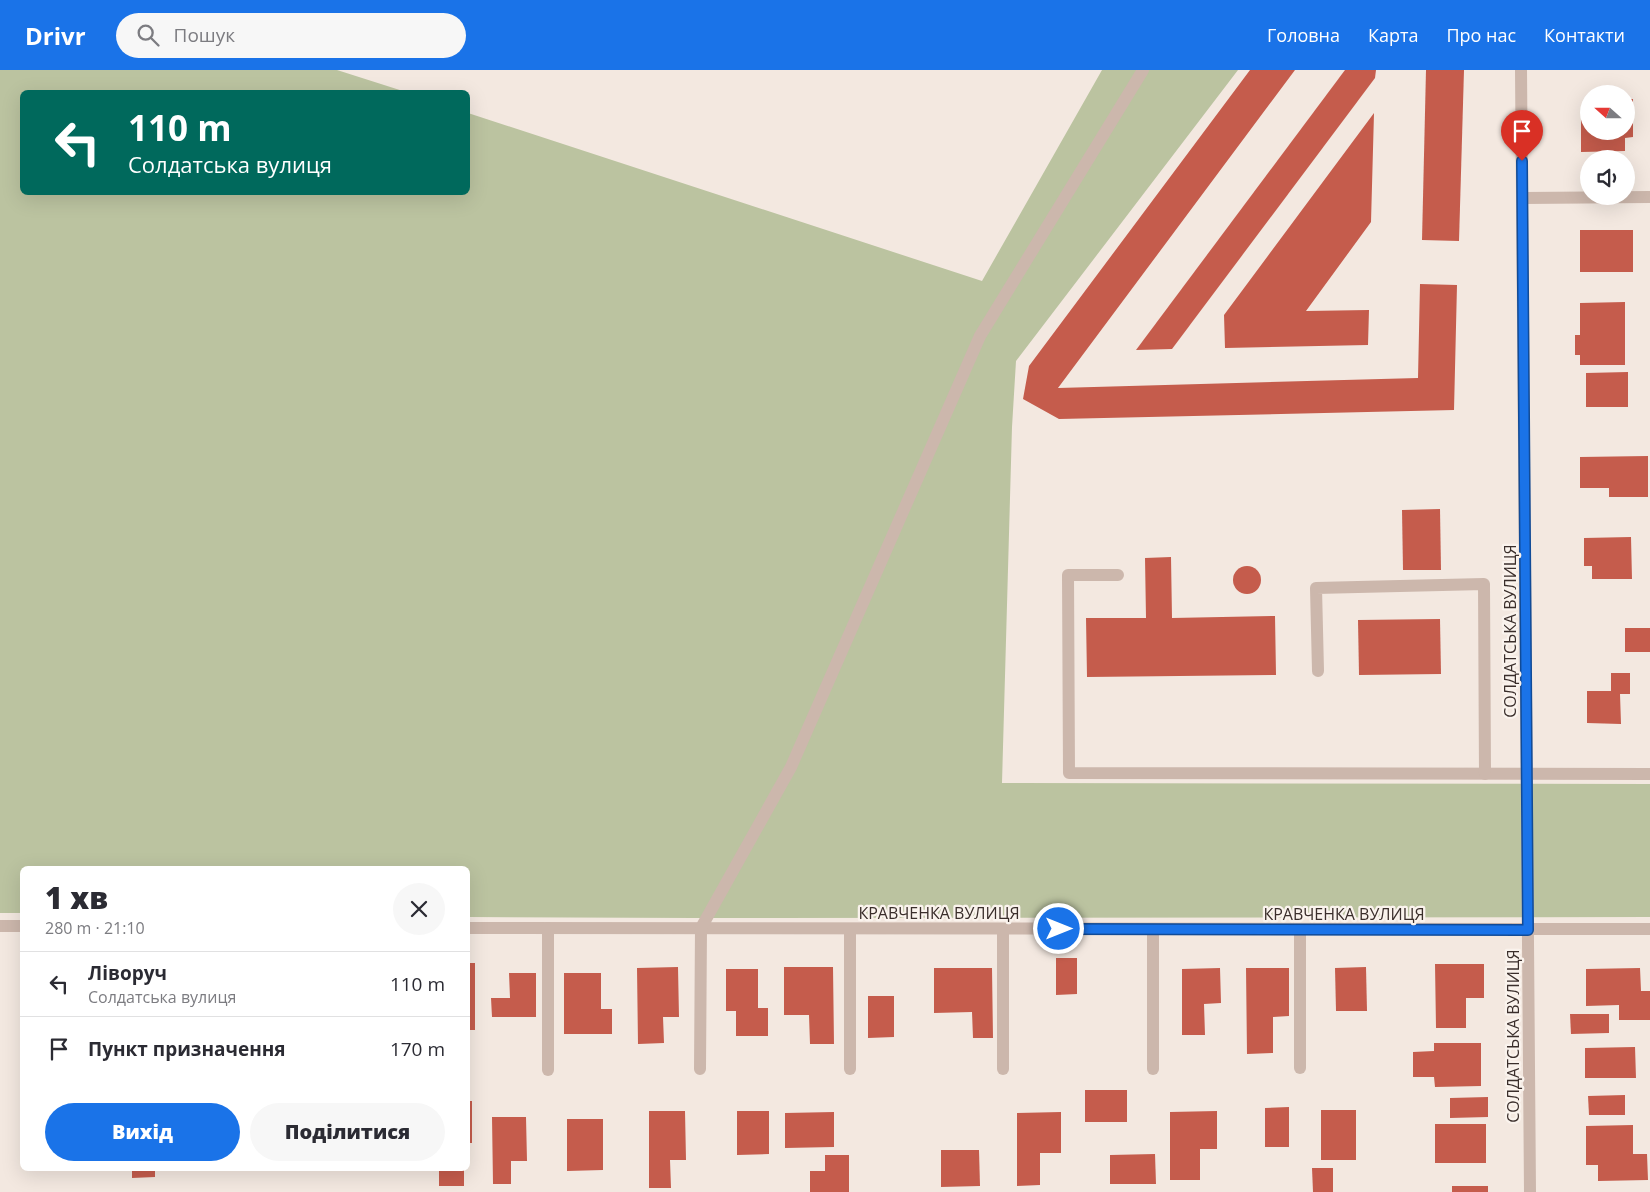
<!DOCTYPE html>
<html lang="uk">
<meta charset="utf-8">
<style>
body{margin:0;font-family:"Open Sans",sans-serif;background:#f7f7f7;color:#2b2b33;height:100vh;display:flex;flex-direction:column;font-size:19px;white-space:nowrap}
*{box-sizing:border-box;margin:0}
p{font-size:16px;color:#7c7c81}
.icon{flex:none;width:28px;height:28px;fill:none;stroke:currentColor;stroke-width:2;stroke-linecap:round;stroke-linejoin:round}
.map{position:relative;flex:1;overflow:hidden}
.sheet{position:absolute;left:20px;top:796px;width:450px;height:305px;display:flex;flex-direction:column;background:#fff;border-radius:8px;box-shadow:0 5px 20px #0002}
.sheet>*{flex:none}
.top-card{position:absolute;left:20px;top:20px;width:450px;height:105px;border-radius:8px;box-shadow:0 5px 20px #0002;background:#00695c;color:#fff;overflow:hidden}
.needle{width:32px;rotate:291deg}
.fabs{position:absolute;left:1580px;top:15px;display:grid;gap:10px}
.fabs a{display:grid;place-items:center;width:55px;height:55px;border-radius:50%;background:#fff;box-shadow:0 5px 20px #0002;font-size:25px}
.pin{position:absolute;display:grid;place-items:center;width:42px;height:42px;color:#fff;margin:-51px -21px;border-radius:50% 50% 50% 0;rotate:-45deg;box-shadow:0 0 5px #0007}
.pin .icon{rotate:45deg}
.me{position:absolute;width:55px;margin:-28px;rotate:90deg;stroke-linejoin:round;filter:drop-shadow(0 0 4px #0008)}
.turn{display:flex;align-items:center;gap:18px;height:105px;padding:0 25px;font-size:22px}
.turn .icon{width:65px;height:65px;stroke-width:2.5}
.turn b{display:block;font-size:35px;line-height:42px}
.round{display:grid;place-items:center;flex:none;width:52px;height:52px;border-radius:26px;background:#f7f7f7}
.headline{display:flex;align-items:center;justify-content:space-between;height:85px;padding:0 25px}
h1{font-size:30px;font-weight:800;line-height:38px}
.button{display:flex;gap:10px;margin-top:auto;padding:10px 25px}
.button a{flex:1;height:58px;border-radius:30px;background:#1a73e8;color:#fff;font-size:20px;font-weight:800;line-height:58px;text-align:center}
.button a+a{background:#f7f7f7;color:#2b2b33}
ul{padding:0;list-style:none}
li{display:flex;align-items:center;gap:15px;height:65px;padding:0 25px;border-top:1px solid #e1e1e2}
li div{flex:1}
li b{display:block;font-size:19px}
li em{font-style:normal}
header{display:flex;align-items:center;gap:30px;box-sizing:border-box;height:70px;padding:0 25px;background:#1a73e8;color:#fff}
header strong{font-size:24px}
nav{display:flex;gap:28px;margin-inline-start:auto;font-size:18px}
.search{width:350px;height:45px;background:#f7f7f7;display:flex;align-items:center;gap:12px;box-sizing:border-box;padding:0 18px;border-radius:28px;color:#7c7c81;font-size:19px}
.map>svg:first-child{display:block}
.green{fill:#bbc3a0}
.building{fill:#c55c4c}
.lines{fill:none;stroke-linecap:round;stroke-linejoin:round}
.minor{stroke:#ccb7ac;stroke-width:12}
.route-casing{stroke:#114b97;stroke-width:12}
.route{stroke:#1a73e8;stroke-width:9}
.labels{text-anchor:middle;dominant-baseline:central;stroke-width:4.5;stroke-linejoin:round;paint-order:stroke}
.street-label{font-size:16px;fill:#3a2e2b;stroke:#faf3ed}
</style>
<header>
<strong>Drivr</strong>
<div class="search"><svg class="icon" aria-label="search" viewBox="0 0 24 24"><circle cx="10" cy="10" r="6"/><path d="M15 15l6 6"/></svg>Пошук</div>
<nav><a>Головна</a><a>Карта</a><a>Про нас</a><a>Контакти</a></nav>
</header>
<div class="map">
<svg width="1650" height="1122" viewBox="0 0 1650 1122">
<rect width="100%" height="100%" fill="#f3e8e0"/>
<!-- green -->
<path class="green" d="M0 0H337L406 22H22V122H468V43L982 211 1102 0H1238L1016 291 1012 357 1002 713 1650 714V847L695 848 468 847V799H22V843H0Z"/>
<!-- building -->
<g class="building">
<path d="M1250 0H1295L1058 318 1418 308 1420 214 1457 215 1454 340 1059 349 1023 329 1029 296Z"/>
<path d="M1345 0H1376L1375 8 1172 279 1136 280Z"/>
<path d="M1426 0H1464L1459 171 1422 170Z"/>
<path d="M1626 29H1633V67L1625 68V81L1581 82V48H1589V61H1626Z"/>
<path d="M1374 43 1371 152 1306 241 1369 240 1368 275 1225 278 1224 245Z"/>
<rect x="1580" y="160" width="53" height="42"/>
<path d="M1625 232V295H1580V285H1575V265H1580V233Z"/>
<path d="M1628 302V337H1586V303Z"/>
<path d="M1648 386V427H1609V418H1580V387Z"/>
<path d="M1440 439 1441 500H1403L1402 440Z"/>
<path d="M1631 467 1632 509H1592V496H1584V468Z"/>
<path d="M1171 487 1172 548 1275 546 1276 605 1087 607 1086 548H1146L1145 488Z"/>
<circle cx="1247" cy="510" r="14"/>
<path d="M1440 549 1441 604 1359 605 1358 550Z"/>
<rect x="1625" y="558" width="25" height="24"/>
<path d="M1611 603H1630V624H1620L1621 654 1587 653V621H1611Z"/>
<path d="M1056 888H1077V924L1056 925Z"/>
<rect x="468" y="893" width="7" height="67"/>
<path d="M1435 894H1484V928H1466V958H1436Z"/>
<path d="M678 897 679 947H663L664 973 638 974 637 898Z"/>
<path d="M784 897H833L834 974H810L809 945H784Z"/>
<path d="M1366 897 1367 941H1336L1335 898Z"/>
<path d="M934 898H992L993 968H973L972 942 934 943Z"/>
<path d="M1220 898 1221 933 1204 934 1205 965H1182V899Z"/>
<path d="M1246 898H1289V946L1273 947V983L1247 984Z"/>
<path d="M1640 898 1641 921H1650V950H1619V935L1586 936V899Z"/>
<path d="M726 899H758V938H768V966H736V941H726Z"/>
<path d="M509 903H536V947H492L491 928H510Z"/>
<path d="M564 903H601V939H612V964H564Z"/>
<path d="M868 926H894V967L868 968Z"/>
<path d="M1570 944H1609V963L1571 964Z"/>
<path d="M1434 973H1481V1016L1435 1017 1434 1007H1413V982L1434 981Z"/>
<path d="M1635 977 1636 1008H1585V978Z"/>
<rect x="1085" y="1020" width="42" height="32"/>
<path d="M1625 1025V1045H1589L1588 1026Z"/>
<path d="M1488 1027V1047L1450 1048V1028Z"/>
<rect x="468" y="1031" width="4" height="42"/>
<path d="M1289 1037V1077H1265V1038Z"/>
<rect x="1321" y="1040" width="35" height="50"/>
<path d="M649 1041H685L686 1090H670L671 1118H649Z"/>
<path d="M737 1041H769V1084L737 1085Z"/>
<path d="M1217 1041V1079H1200V1110H1170V1042Z"/>
<path d="M834 1042V1077L785 1078V1043Z"/>
<path d="M1061 1042V1083H1040V1115L1017 1116V1043Z"/>
<path d="M492 1047H526L527 1091H511V1114H493Z"/>
<path d="M567 1049H603V1100L567 1101Z"/>
<rect x="1435" y="1054" width="51" height="39"/>
<path d="M1633 1055V1084H1647L1648 1110 1598 1111V1095H1586V1056Z"/>
<path d="M941 1080H979L980 1116 941 1117Z"/>
<path d="M1155 1084 1156 1114H1110V1085Z"/>
<path d="M825 1085H849V1122H810V1101H825Z"/>
<path d="M1312 1098H1333V1122H1313Z"/>
<path d="M132 1099H155V1107L132 1108Z"/>
<rect x="439" y="1099" width="25" height="17"/>
<rect x="1452" y="1116" width="36" height="6"/>
</g>
<g class="lines">
<!-- minor -->
<g class="minor">
<path d="M1521 0 1530 1122"/>
<path d="M1522 128 1650 127"/>
<path d="M1118 505H1068L1069 703 1650 704"/>
<path d="M1318 601 1316 518 1484 514 1485 704"/>
<path d="M0 856H22"/>
<path d="M468 858 1650 859"/>
<path d="M1003 859V999"/>
<path d="M1300 998V860"/>
<path d="M700 999 701 858 791 697 980 266 1143 0"/>
<path d="M850 999V859"/>
<path d="M1153 999V859"/>
<path d="M548 1000V858"/>
</g>
</g>
<g class="lines">
<!-- route casing -->
<g class="route-casing">
<path id="route" d="M1059 859 1528 860 1522 91"/>
</g>
<!-- route -->
<use href="#route" class="route"/>
</g>
<g class="labels">
<!-- street labels -->
<g class="street-label">
<text transform="translate(1510 561) rotate(-90)">СОЛДАТСЬКА ВУЛИЦЯ</text>
<text x="939" y="843">КРАВЧЕНКА ВУЛИЦЯ</text>
<text x="1344" y="844">КРАВЧЕНКА ВУЛИЦЯ</text>
<text transform="translate(1513 966) rotate(-90)">СОЛДАТСЬКА ВУЛИЦЯ</text>
</g>
</g>
</svg>
<div class="fabs">
<a><svg class="needle" viewBox="-14 -14 28 28"><path d="M0-13l5 13h-10z" fill="#e53935"/><path d="M0 13l5-13h-10z" fill="#7c7c81"/></svg></a>
<a><svg class="icon" aria-label="sound" viewBox="0 0 24 24"><path d="M4 9h4l5-4v14l-5-4H4zM17 9q2 3 0 6"/></svg></a>
</div>
<div class="pin" style="left:1522px;top:91px;background:#d93025"><svg class="icon" aria-label="arrive" viewBox="0 0 24 24"><path d="M6 21V4h12l-3 4 3 4H6"/></svg></div>
<svg class="me" style="left:1059px;top:859px" viewBox="-20 -20 40 40"><circle r="17" fill="#1a73e8" stroke="#fff" stroke-width="3"/><path d="M0-11L8 9 0 5-8 9z" fill="#fff"/></svg>
<div class="top-card">
<div class="turn"><svg class="icon" aria-label="left" viewBox="0 0 24 24"><path d="M17 20v-9H6M10 6l-5 5 5 5"/></svg><div><b>110 m</b>Солдатська вулиця</div></div>
</div>
<section class="sheet">
<div class="headline"><div><h1>1 хв</h1><p>280 m · 21:10</p></div><a class="round"><svg class="icon" aria-label="close" viewBox="0 0 24 24"><path d="M6 6l12 12M18 6L6 18"/></svg></a></div>
<ul>
<li><svg class="icon" aria-label="left" viewBox="0 0 24 24"><path d="M17 20v-9H6M10 6l-5 5 5 5"/></svg><div><b>Ліворуч</b><p>Солдатська вулиця</p></div><em>110 m</em></li>
<li><svg class="icon" aria-label="arrive" viewBox="0 0 24 24"><path d="M6 21V4h12l-3 4 3 4H6"/></svg><div><b>Пункт призначення</b></div><em>170 m</em></li>
</ul>
<div class="button"><a>Вихід</a><a>Поділитися</a></div>
</section>
</div>
